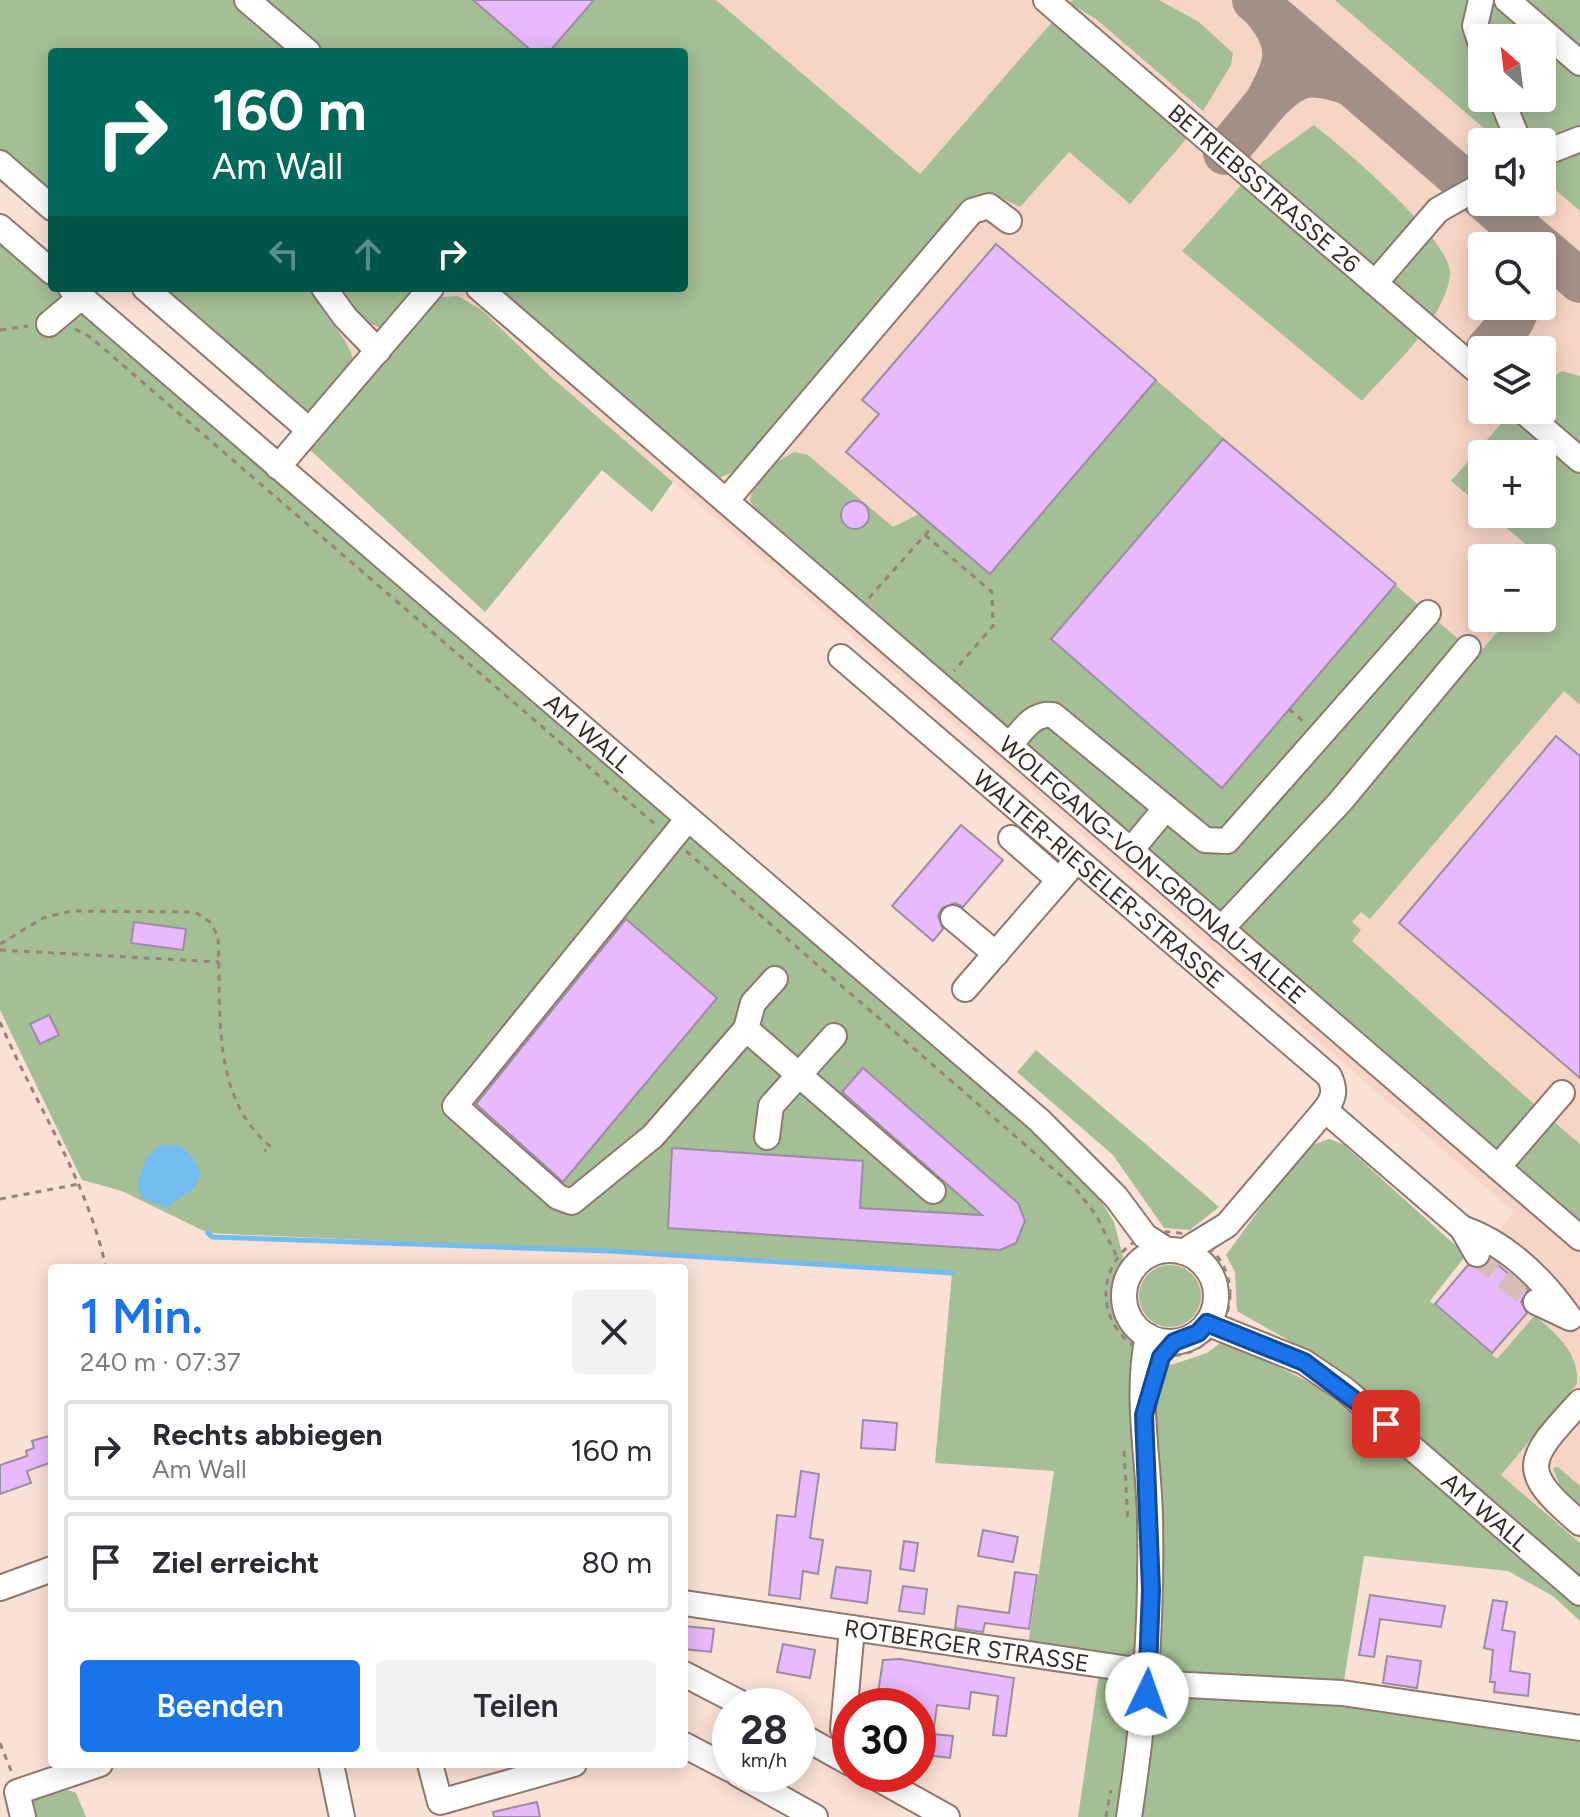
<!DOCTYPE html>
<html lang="de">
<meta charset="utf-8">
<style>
body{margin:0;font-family:Figtree,sans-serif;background:#f2f2f3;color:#2b2b33;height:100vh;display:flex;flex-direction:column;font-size:30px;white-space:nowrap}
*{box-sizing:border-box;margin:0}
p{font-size:26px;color:#7c7c81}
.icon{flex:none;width:44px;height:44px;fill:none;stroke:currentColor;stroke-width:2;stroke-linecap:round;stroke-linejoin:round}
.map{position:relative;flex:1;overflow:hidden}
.sheet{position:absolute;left:48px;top:1264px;width:640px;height:504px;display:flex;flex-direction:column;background:#fff;border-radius:8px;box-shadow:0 4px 20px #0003}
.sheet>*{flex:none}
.banner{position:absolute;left:48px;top:48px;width:640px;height:244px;border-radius:8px;box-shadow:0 4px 20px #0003;background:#00695c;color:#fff;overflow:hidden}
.needle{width:52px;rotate:332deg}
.controls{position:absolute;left:1468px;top:24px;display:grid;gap:16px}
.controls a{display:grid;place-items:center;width:88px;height:88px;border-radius:8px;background:#fff;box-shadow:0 4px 20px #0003;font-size:40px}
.speed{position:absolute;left:712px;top:1688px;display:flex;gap:16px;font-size:40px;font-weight:700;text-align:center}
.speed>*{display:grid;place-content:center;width:104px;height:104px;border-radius:50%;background:#fff;box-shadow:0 4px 20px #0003;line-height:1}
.speed small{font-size:20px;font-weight:400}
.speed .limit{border:12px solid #d22;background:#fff;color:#111}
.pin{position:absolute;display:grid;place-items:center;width:68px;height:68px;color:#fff;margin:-34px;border-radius:16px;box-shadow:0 4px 12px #0006}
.me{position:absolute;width:88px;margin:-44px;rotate:3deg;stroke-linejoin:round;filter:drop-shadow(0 0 6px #0008)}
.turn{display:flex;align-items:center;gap:28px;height:168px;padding:0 32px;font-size:36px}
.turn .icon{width:104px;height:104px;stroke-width:2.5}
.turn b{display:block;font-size:56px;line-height:68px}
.lanes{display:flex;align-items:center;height:76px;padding:0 32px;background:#0003;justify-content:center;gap:40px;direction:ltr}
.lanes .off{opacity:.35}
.round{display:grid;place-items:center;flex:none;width:84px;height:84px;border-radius:8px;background:#f2f2f3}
.overview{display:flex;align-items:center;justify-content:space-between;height:136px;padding:0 32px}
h1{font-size:48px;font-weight:600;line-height:60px;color:#1a73e8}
.action{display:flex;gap:16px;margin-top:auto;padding:16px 32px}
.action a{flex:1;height:92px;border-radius:8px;background:#1a73e8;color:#fff;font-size:32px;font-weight:600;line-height:92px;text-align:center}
.action a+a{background:#f2f2f3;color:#2b2b33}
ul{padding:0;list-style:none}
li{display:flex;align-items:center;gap:24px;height:100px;margin:0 16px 12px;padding:0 16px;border:4px solid #e1e1e2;border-radius:8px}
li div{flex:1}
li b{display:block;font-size:30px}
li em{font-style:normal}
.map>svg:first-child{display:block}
.built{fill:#f7d5c6;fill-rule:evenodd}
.green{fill:#a4be96;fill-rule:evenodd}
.water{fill:#72bcef}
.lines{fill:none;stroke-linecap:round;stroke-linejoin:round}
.stream{stroke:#72bcef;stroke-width:5}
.taxiway{stroke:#a29087;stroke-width:44}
.building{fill:#e8b9fc;stroke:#9b8da1;stroke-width:2}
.minor-tunnel{stroke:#d4bdb2;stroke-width:24;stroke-dasharray:24 12;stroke-linecap:butt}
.minor-casing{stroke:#8f786d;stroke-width:28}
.path{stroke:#95837b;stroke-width:3;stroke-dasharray:6 6;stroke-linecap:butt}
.minor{stroke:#fff;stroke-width:24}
.route-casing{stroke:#114b97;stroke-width:20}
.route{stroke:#1a73e8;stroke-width:14}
.labels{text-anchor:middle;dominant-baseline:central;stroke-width:6;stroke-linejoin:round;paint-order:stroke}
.street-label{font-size:24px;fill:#362c27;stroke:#fdf2ed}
</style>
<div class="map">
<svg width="1580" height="1817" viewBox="0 0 1580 1817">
<rect width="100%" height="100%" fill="#fbe1d5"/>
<!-- built -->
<path class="built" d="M0 0H1580V1552L1406 1403 1433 1305 1514 1212 1003 765 549 375 451 315 322 460 124 288H684V52H52V225L0 182ZM1482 38H1542V98H1482ZM1482 142H1542V202H1482ZM1482 246H1542V306H1482ZM1482 350H1542V410H1482ZM1482 454H1542V514H1482ZM1482 558H1542V618H1482Z"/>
<!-- green -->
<g class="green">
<path d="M0 0H716L920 174 1053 21 1188 137 1130 204 1069 152 1020 207 995 195 982 196 740 469 717 479 500 288H684V52H52V199L0 154Z"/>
<path d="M1073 0H1159L1199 22 1233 53 1231 65 1203 111 1096 19 1069 3Z"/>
<path d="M1335 0H1580V211L1542 178V142H1500ZM1482 38H1542V98H1482Z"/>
<path d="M1314 125C1342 147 1456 242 1450 277 1441 325 1392 366 1362 401L1182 251 1262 162Z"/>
<path d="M0 236 52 281V288H61L1086 1177 1114 1222 1123 1257 1114 1280 1125 1319 1142 1342 1171 1365 1207 1353 1224 1340 1319 1387 1580 1604V1621L1553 1596 1508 1571 1364 1556 1342 1693 1580 1726V1817H1078L1099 1673 1028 1644 1054 1471 935 1463 952 1273 610 1251 208 1233 122 1191 82 1180 0 1010Z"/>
<path d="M156 288H310C322 317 351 337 355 368L312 412H302Z"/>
<path d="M337 288H423L385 330 358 318Z"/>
<path d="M458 296 482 310 549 375 673 482 652 512 602 470 485 612 308 448 428 308 442 297Z"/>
<path d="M1562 371 1580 376V705L1564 691 1370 919 1361 912 1352 922 1361 930 1352 941 1536 1106 1505 1144 1491 1150 759 514 750 501C752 479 776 461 794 452L808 455 893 527 919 514 990 574 1156 380 1477 655 1510 618H1542V583L1554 568 1490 514H1542V454H1482V507L1451 481 1513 410H1542V384Z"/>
<path d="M1036 1050 1211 1200 1219 1207 1190 1230 1164 1228 1113 1155 1017 1072Z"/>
<path d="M1553 1121 1580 1144V1225L1517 1171 1519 1155Z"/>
<path d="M1329 1139 1343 1144 1466 1255 1430 1301 1497 1359 1535 1315C1556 1335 1580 1352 1577 1384L1501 1475 1580 1543V1579L1387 1408 1325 1361 1237 1311 1235 1272 1226 1255 1304 1148Z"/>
<circle cx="1170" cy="1296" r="31"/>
<path d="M1558 1467 1580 1486V1505L1560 1486 1553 1468Z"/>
<path d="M55 1785 76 1793 86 1817H33L29 1798Z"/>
</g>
<!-- water -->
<path class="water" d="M161 1145H179L191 1155 201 1173 194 1188 166 1208 142 1198 137 1184 147 1156Z"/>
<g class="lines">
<!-- stream -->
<path class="stream" d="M208 1233 212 1237 610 1251 952 1273"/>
<!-- taxiway -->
<g class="taxiway">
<path d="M1254 0 1482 197"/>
<path d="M1267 13C1295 48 1285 67 1266 103 1297 71 1310 70 1352 84"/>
<path d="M1225 153 1266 103"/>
<path d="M1488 202 1539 246"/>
<path d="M1542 248 1580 281"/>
<path d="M1487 350 1512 321 1519 306"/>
</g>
</g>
<!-- building -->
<g class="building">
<path d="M473 0H594L549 52H533Z"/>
<path d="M996 244 1156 380 990 574 846 452 879 414 862 400Z"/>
<path d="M1223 439 1396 584 1222 788 1051 639Z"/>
<circle cx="855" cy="515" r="14"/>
<path d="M1556 736 1580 756V1078L1399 923Z"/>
<path d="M961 825 1003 860 963 907 955 903 942 908 938 916 943 929 933 941 892 906Z"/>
<path d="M626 919 717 998 563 1182 476 1104Z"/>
<path d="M134 922 186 929 183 950 131 943Z"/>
<path d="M49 1015 59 1035 40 1044 30 1024Z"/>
<path d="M863 1068 1018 1203 1025 1221 1016 1243 1000 1250 668 1228 672 1148 863 1161 860 1208 982 1215 842 1092Z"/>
<path d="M1491 1259 1528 1290 1521 1302 1527 1313 1492 1353 1435 1304 1468 1265 1484 1267Z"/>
<path d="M863 1420 897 1423 895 1450 861 1448Z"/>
<path d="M52 1435V1462L27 1471 31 1483 0 1494V1465L27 1456 26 1451 34 1448 32 1441Z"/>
<path d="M801 1471 819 1474 810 1538 823 1540 818 1574 803 1571 800 1599 769 1595 777 1515 795 1517Z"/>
<path d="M983 1530 1018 1537 1013 1562 978 1556Z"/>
<path d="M904 1541 918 1543 914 1571 900 1569Z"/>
<path d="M836 1567 871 1571 867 1603 831 1598Z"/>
<path d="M1015 1572 1037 1575 1029 1629 985 1623 983 1632 955 1628 958 1606 1009 1613Z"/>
<path d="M903 1586 927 1589 924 1614 899 1611Z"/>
<path d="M1370 1595 1445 1606 1441 1627 1380 1619 1374 1657 1359 1655Z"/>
<path d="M1493 1600 1507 1602 1502 1630 1515 1632 1510 1671 1530 1674 1528 1696 1494 1692 1495 1682H1490L1493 1650 1484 1648Z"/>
<path d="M684 1626 714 1629 711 1652 684 1649Z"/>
<path d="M783 1644 815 1650 810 1678 777 1672Z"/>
<path d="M1387 1656 1421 1661 1417 1688 1383 1683Z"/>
<path d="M900 1659 1014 1678 1006 1736 993 1735 998 1696 971 1692 969 1709 937 1705 933 1734 953 1736 950 1758 918 1754V1706H876L883 1660Z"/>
<path d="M537 1802 540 1817H494L493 1812Z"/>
</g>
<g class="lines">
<!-- minor-tunnel -->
<path class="minor-tunnel" d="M1477 1254 1536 1302"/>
<!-- minor casing -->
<g class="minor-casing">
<g id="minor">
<path d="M247 0 308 52"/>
<path id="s1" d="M1046 0 1482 375"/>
<path d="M1481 0 1475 26 1482 47"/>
<path d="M1507 0 1580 63"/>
<path d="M1501 98 1519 142"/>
<path d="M1542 154 1580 139"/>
<path d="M0 163 52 208"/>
<path d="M0 227 52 272"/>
<path d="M1375 283 1438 210 1482 185"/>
<path id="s2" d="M71 288 1039 1120 1116 1197 1145 1236 1167 1250"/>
<path d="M145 288 309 430"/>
<path d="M324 288 345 317 378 351"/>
<path id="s3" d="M479 288 1580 1238"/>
<path d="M49 324 81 297"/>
<path d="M1522 410 1580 460"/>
<path d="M278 467 431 288"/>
<path d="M726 501 972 211 989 206 1009 221"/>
<path id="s4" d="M841 657 1329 1076C1336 1090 1334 1098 1325 1110L1227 1225 1183 1252"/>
<path d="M1010 745C1022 731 1033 712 1053 715L1205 840 1227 841 1428 613"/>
<path d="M687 820 455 1106 558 1197 572 1202 653 1136 746 1029 753 1003 775 979"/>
<path d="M1011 838 1059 880"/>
<path d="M1131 850 1165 809"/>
<path d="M953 918 996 954"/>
<path d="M1221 929 1340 802 1468 648"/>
<path d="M965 989 1069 869"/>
<path d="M746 1029 933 1191"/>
<path d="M1325 1110 1462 1228"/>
<path d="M767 1137 771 1106 834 1036"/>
<path d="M1498 1167 1562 1093"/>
<circle cx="1170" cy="1296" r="46"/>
<path d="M1477 1254 1462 1228C1508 1244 1542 1278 1570 1318L1536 1302"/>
<path id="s5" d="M1207 1323 1304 1362 1344 1389 1580 1593"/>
<path d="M1580 1402C1527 1460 1516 1469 1580 1523"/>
<path d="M0 1588 52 1569"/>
<path id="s6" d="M684 1603 1129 1669 1168 1684 1342 1693 1580 1728"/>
<path d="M684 1674 746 1706"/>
<path d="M843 1729 852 1628"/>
<path d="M798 1734 850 1763"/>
<path d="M684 1745 730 1769"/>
<path d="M331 1764 342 1817"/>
<path d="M430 1764 440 1802 574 1764"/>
<path d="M738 1774 815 1817"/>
<path d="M870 1774 947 1817"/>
<path d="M23 1817 17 1792 100 1764"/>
<path d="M1129 1817C1145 1714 1152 1623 1150 1519 1149 1458 1135 1396 1148 1336"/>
</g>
</g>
<!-- path -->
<g class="path">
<path d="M75 329 89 336 656 825"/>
<path d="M0 330 28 326"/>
<path d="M925 535 992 592 993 626 954 671"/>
<path d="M869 598 933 526"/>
<path d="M1289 709 1305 723"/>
<path d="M686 851 1075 1188 1096 1215 1116 1255"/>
<path d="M0 944 43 918 71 911 195 912 210 922 218 936C222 1009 209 1096 271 1147L264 1151"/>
<path d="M0 950 219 962"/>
<path d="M0 1022C35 1104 87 1179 106 1268"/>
<path d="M0 1199 79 1184"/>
<circle cx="1168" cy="1294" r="62"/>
<path d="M1124 1451 1128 1523"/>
<path d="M0 1743 12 1773"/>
<path d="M1106 1817 1111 1790"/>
</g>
<!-- minor -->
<use href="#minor" class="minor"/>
</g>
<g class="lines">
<!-- route casing -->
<g class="route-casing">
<path id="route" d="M1147 1694 1151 1590 1144 1415 1161 1357 1174 1342 1198 1333 1207 1323 1304 1362 1386 1424"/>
</g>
<!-- route -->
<use href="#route" class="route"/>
</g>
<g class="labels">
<!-- street labels -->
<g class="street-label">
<text stroke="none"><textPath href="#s1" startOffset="288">BETRIEBSSTRASSE 26</textPath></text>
<text stroke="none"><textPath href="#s2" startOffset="682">AM WALL</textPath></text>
<text stroke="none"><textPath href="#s3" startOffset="890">WOLFGANG-VON-GRONAU-ALLEE</textPath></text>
<text stroke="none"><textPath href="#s4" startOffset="340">WALTER-RIESELER-STRASSE</textPath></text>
<text stroke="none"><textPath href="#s5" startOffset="340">AM WALL</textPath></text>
<text stroke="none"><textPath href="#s6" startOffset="286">ROTBERGER STRASSE</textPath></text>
</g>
</g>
</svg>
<div class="controls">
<a><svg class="needle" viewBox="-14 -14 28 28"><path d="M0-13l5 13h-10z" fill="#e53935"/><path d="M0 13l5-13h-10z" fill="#7c7c81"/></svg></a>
<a><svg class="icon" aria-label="sound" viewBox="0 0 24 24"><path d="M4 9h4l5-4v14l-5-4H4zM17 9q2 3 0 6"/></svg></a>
<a><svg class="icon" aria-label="search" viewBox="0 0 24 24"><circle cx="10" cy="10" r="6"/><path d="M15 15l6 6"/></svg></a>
<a><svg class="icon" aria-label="layers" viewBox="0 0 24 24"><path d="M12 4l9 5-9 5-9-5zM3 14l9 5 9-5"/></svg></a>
<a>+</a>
<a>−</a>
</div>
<div class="speed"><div>28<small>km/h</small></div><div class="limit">30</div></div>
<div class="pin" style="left:1386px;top:1424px;background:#d93025"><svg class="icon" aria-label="arrive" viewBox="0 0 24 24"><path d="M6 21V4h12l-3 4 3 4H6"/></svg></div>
<svg class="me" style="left:1147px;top:1694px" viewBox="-20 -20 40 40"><circle r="19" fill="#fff"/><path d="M0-13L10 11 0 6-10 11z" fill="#1a73e8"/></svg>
<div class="banner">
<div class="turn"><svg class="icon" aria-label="right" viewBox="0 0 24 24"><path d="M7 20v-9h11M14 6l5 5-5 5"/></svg><div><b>160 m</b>Am Wall</div></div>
<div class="lanes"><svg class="icon off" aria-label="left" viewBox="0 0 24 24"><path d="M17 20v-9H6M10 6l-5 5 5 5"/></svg><svg class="icon off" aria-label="ahead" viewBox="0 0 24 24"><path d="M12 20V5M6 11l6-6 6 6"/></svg><svg class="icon" aria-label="right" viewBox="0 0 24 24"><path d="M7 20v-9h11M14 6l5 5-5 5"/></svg></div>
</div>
<section class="sheet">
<div class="overview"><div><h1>1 Min.</h1><p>240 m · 07:37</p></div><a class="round"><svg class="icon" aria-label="close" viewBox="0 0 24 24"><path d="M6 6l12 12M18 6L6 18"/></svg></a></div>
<ul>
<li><svg class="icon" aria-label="right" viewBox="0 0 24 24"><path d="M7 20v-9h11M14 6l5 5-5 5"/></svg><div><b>Rechts abbiegen</b><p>Am Wall</p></div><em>160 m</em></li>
<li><svg class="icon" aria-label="arrive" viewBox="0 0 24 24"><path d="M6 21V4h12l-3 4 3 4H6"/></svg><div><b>Ziel erreicht</b></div><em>80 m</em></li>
</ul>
<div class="action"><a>Beenden</a><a>Teilen</a></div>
</section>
</div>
